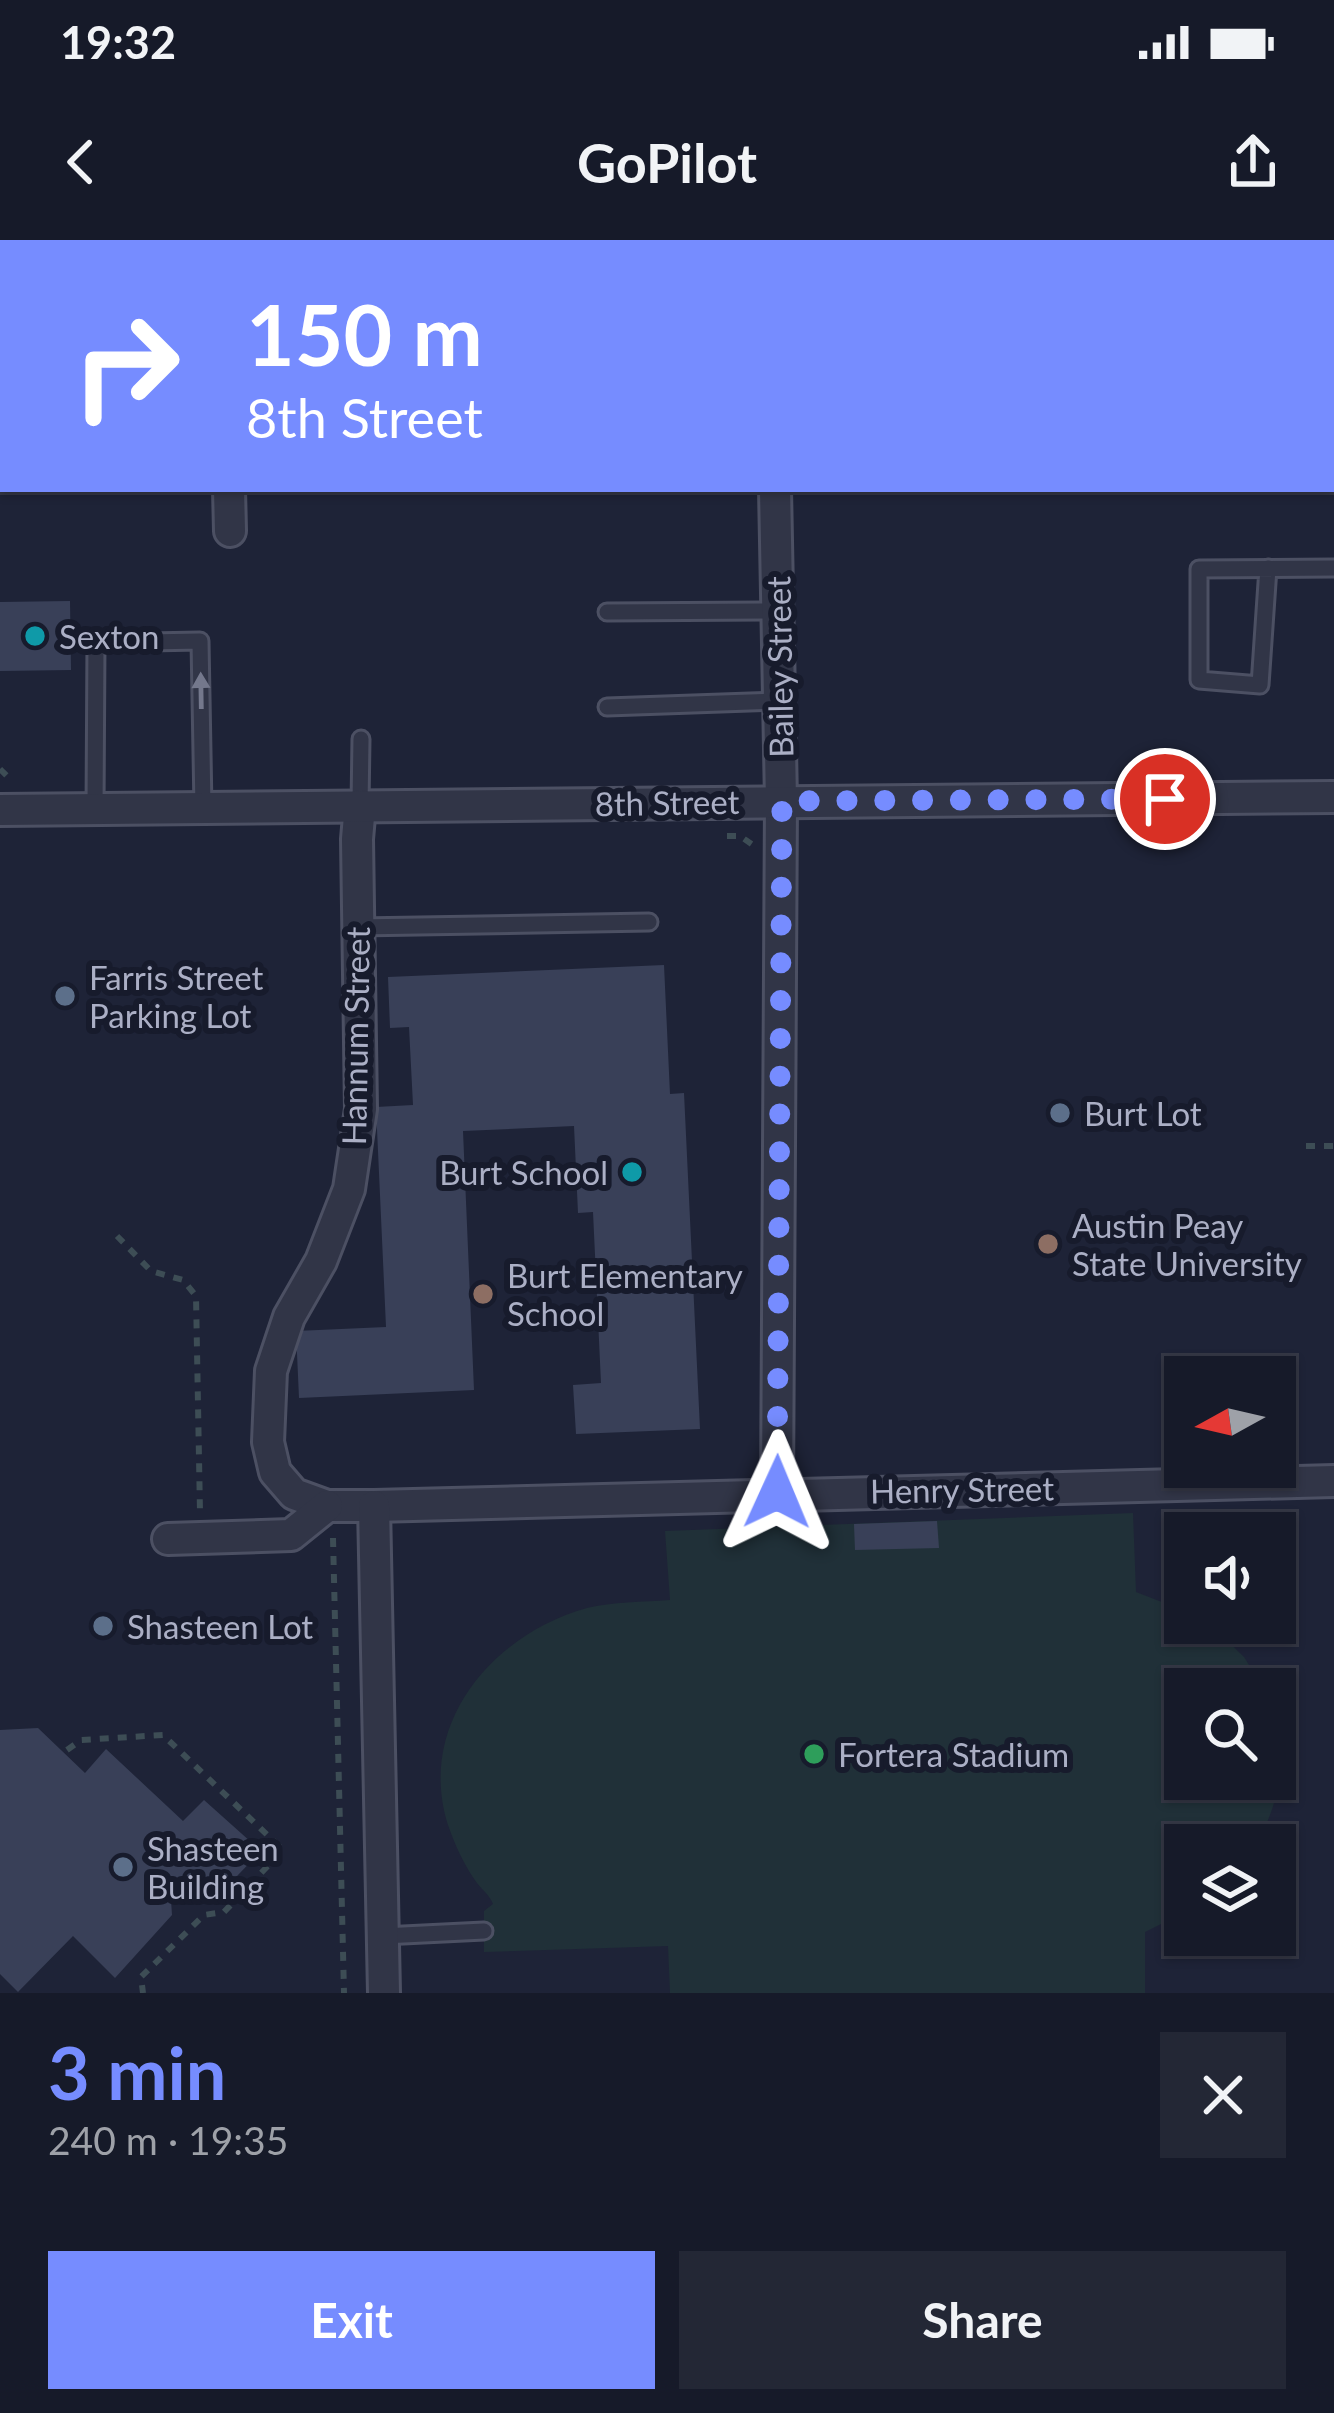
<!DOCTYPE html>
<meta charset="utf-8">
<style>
body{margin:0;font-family:Lato,sans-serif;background:#232735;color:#f1f3f6;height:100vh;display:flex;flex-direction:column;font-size:45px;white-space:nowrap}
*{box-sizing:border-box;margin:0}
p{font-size:39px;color:#9ea1a8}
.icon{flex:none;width:66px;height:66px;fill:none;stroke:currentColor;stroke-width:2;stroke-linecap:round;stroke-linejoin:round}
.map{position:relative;height:1753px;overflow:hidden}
.side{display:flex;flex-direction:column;background:#161a29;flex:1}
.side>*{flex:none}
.banner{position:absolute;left:0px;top:0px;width:1335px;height:252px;box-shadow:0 3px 9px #0004,0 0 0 3px #353846;background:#768cff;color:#fff;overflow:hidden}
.needle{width:78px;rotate:262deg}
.controls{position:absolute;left:1164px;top:1116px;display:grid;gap:24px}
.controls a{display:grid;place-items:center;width:132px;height:132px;border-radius:0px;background:#161a29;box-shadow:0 3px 9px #0004,0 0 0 3px #353846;font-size:60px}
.pin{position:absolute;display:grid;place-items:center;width:102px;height:102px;color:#fff;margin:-51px;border:6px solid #fff;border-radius:50%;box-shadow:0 3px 12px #0007}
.me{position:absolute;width:132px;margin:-66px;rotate:1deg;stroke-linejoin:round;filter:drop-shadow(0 0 9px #0008)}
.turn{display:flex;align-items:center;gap:42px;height:252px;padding:0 48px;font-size:54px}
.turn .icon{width:156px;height:156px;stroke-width:2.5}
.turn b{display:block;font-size:84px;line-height:102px}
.round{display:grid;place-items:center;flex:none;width:126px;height:126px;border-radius:0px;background:#232735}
.overview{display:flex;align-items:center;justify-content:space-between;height:204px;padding:0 48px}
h1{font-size:72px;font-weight:700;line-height:90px;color:#768cff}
.action{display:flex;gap:24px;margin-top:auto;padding:24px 48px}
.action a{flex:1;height:138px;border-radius:0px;background:#768cff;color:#fff;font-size:48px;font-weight:700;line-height:138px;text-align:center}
.action a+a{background:#232735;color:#f1f3f6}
.status{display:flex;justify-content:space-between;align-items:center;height:84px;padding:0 60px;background:#161a29;direction:ltr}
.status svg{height:33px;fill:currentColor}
header{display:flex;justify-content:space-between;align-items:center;height:156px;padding:0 48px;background:#161a29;font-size:54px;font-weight:700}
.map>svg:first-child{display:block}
.green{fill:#203038}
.building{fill:#394058}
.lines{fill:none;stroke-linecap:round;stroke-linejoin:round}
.service-casing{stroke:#4c5063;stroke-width:21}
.minor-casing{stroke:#4c5063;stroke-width:36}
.path{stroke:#3d4d55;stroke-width:6;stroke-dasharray:9 9;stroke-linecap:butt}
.service{stroke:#313547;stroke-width:15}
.minor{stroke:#313547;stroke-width:30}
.oneway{fill:#74788c}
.route{stroke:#768cff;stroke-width:21;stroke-dasharray:0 37.8}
.culture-dot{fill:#0f9aa8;stroke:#171b2c;stroke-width:4.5}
.service-dot{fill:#5c6f8a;stroke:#171b2c;stroke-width:4.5}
.education-dot{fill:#8d6e63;stroke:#171b2c;stroke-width:4.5}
.leisure-dot{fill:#2e9e5b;stroke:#171b2c;stroke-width:4.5}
.labels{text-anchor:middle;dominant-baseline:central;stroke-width:12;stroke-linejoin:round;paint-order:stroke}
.poi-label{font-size:33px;fill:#abafc5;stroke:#171b2c;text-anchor:start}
.street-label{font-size:33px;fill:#abafc5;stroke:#171b2c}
</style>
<div class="status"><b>19:32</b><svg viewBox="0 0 49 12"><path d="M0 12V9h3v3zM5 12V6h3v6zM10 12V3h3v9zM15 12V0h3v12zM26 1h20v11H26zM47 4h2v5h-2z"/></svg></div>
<header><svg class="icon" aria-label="back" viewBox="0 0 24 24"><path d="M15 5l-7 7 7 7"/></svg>GoPilot<svg class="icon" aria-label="share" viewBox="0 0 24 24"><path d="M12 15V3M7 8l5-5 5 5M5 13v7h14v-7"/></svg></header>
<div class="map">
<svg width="1334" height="1753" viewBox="0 0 1334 1753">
<rect width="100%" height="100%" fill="#1e2337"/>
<!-- green -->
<path class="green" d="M1133 1273 1136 1352 1185 1371V1383H1209L1244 1417 1264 1449H1185V1539H1275V1473C1290 1513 1278 1570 1255 1605H1185V1672L1145 1692V1753H670L668 1706 484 1712V1671L493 1664C489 1654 483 1651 477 1643 464 1625 455 1605 448 1585 416 1484 493 1394 587 1368 612 1362 643 1362 670 1360L665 1291Z"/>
<!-- building -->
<g class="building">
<path d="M70 361 71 430 0 431V362Z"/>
<path d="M664 725 670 854 684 853 700 1189 576 1194 573 1145 601 1143 593 972 578 973 574 886 463 891 474 1150 299 1158 296 1091 386 1087 376 867 413 865 409 787 390 788 388 737Z"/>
<path d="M937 1281 939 1308 855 1310 854 1284Z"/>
<path d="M38 1488 85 1533 106 1509 183 1581 204 1560 261 1611 214 1660 195 1643 170 1645 172 1675 115 1738 73 1696 18 1752 0 1734V1490Z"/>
</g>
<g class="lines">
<!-- service casing -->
<g class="service-casing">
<g id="service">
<path d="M1268 328 1260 445 1199 440V329L1334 328"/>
<path d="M607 372 777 371"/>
<path d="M607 467 780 461"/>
<path d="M360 565 361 499"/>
<path d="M95 570 96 403 200 401 203 568"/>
<path d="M358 687 649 682"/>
<path d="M383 1696 484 1691"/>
</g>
</g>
<!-- minor casing -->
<g class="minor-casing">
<g id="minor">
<path d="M2 0 3 42"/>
<path d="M491 0V3"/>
<path d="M1332 54H1334"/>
<path d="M0 69H3"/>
<path d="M229 249 230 291"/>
<path d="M775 249 781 561 777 1253"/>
<path d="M360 565 357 599 361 869 349 949 321 1021 289 1077 271 1131 268 1202 275 1232 294 1254 327 1266H374L1334 1241"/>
<path d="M0 570 1334 557"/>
<path d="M374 1266 384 1753"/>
<path d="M168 1299 291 1295 327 1266"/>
</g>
</g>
<!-- path -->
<g class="path">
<path d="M0 529 12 541"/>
<path d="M727 596H740L753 605"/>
<path d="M1306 906H1334"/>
<path d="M117 996 151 1031 183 1040 196 1056 200 1272"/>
<path d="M333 1298 344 1753"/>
<path d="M67 1510 81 1500 163 1495 283 1610 224 1672 204 1675 141 1737 143 1753"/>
</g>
<!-- service -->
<use href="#service" class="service"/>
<!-- minor -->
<use href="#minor" class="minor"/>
</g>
<!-- one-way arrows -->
<defs><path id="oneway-solid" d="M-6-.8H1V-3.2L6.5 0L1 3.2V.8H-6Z" transform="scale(3)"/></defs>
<use class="oneway" href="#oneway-solid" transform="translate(201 451) rotate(-91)"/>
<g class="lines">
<!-- route -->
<path class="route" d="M777 1252 782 561 1165 559"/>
</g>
<!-- markers -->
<g class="culture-dot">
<circle cx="35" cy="396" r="12"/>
<circle cx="632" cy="932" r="12"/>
</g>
<g class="service-dot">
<circle cx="65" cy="756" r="12"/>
<circle cx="1060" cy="873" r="12"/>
<circle cx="103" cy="1386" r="12"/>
<circle cx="123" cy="1627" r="12"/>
</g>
<g class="education-dot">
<circle cx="1048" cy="1004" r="12"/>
<circle cx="483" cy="1054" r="12"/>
</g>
<circle class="leisure-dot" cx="814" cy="1514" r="12"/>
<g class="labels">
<!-- poi labels -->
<g class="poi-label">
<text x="59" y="396">Sexton</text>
<text x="89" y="737">Farris Street<tspan x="89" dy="38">Parking Lot</tspan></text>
<text x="1084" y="873">Burt Lot</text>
<text x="608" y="932" text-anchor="end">Burt School</text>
<text x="1072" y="985">Austin Peay<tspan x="1072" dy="38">State University</tspan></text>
<text x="507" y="1035">Burt Elementary<tspan x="507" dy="38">School</tspan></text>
<text x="127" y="1386">Shasteen Lot</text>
<text x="838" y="1514">Fortera Stadium</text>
<text x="147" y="1608">Shasteen<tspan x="147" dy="38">Building</tspan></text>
</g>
<!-- street labels -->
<g class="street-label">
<text transform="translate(779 427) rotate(-91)">Bailey Street</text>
<text transform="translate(667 562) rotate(-1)">8th Street</text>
<text transform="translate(355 796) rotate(-89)">Hannum Street</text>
<text transform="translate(962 1249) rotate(-1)">Henry Street</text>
</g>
</g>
</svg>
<div class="controls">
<a><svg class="needle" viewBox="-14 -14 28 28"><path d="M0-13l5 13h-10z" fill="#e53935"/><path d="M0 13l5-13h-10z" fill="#9ea1a8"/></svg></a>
<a><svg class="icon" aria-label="sound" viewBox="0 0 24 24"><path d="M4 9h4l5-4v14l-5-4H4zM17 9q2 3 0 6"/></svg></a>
<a><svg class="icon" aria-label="search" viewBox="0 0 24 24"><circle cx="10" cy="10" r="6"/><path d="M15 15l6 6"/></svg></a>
<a><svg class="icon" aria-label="layers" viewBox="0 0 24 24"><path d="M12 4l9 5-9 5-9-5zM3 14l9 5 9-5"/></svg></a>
</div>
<div class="pin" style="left:1165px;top:559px;background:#d93025"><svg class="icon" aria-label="arrive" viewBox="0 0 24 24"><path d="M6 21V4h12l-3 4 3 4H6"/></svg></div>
<svg class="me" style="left:777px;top:1252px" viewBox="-20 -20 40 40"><path d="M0-17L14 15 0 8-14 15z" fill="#768cff" stroke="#fff" stroke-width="4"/></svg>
<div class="banner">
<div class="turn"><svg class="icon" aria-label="right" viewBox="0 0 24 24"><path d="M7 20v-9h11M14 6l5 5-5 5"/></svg><div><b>150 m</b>8th Street</div></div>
</div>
</div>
<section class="side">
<div class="overview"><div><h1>3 min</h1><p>240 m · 19:35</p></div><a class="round"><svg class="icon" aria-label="close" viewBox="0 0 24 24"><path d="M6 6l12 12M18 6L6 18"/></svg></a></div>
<div class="action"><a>Exit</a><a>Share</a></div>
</section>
